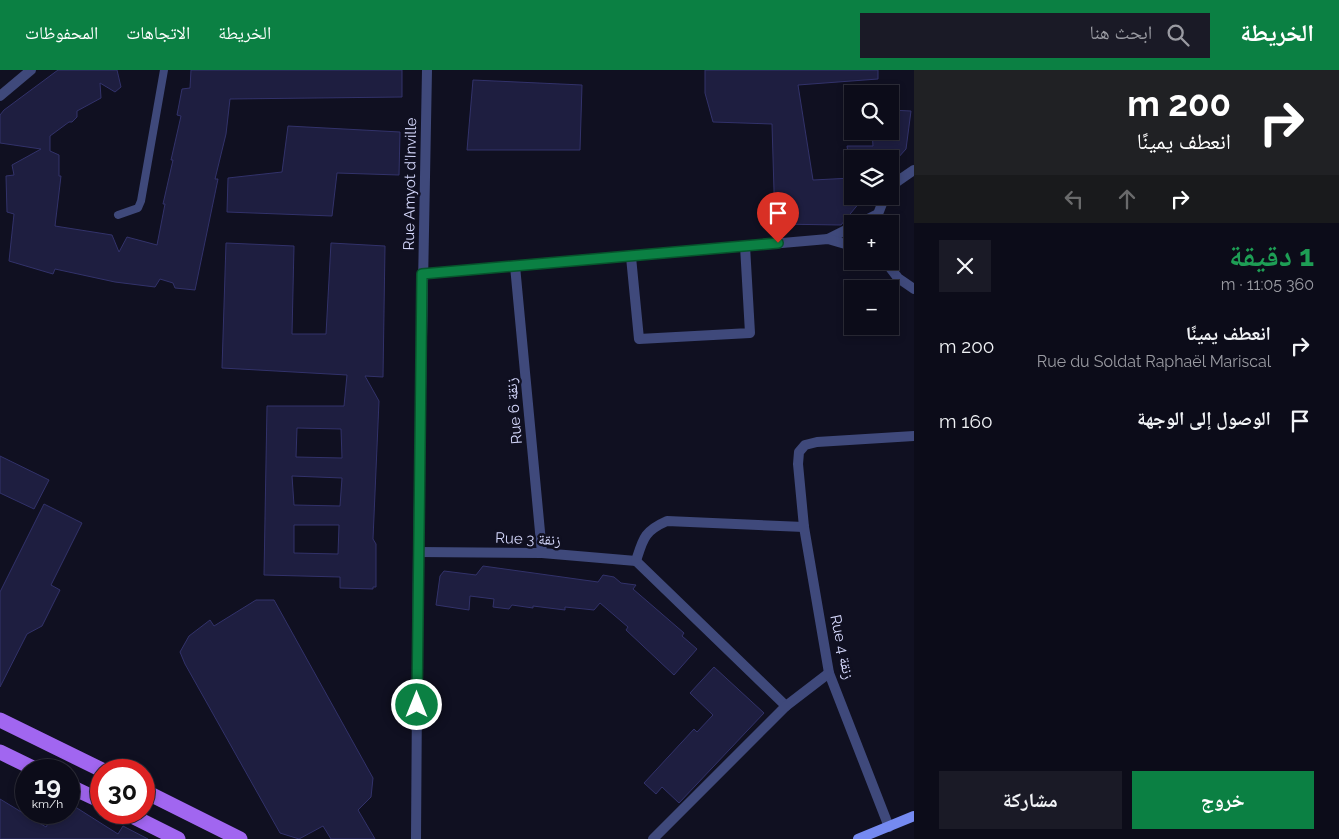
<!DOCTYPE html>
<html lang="ar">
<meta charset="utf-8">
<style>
body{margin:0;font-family:Raleway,"Noto Naskh Arabic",sans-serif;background:#1a1a26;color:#f1f3f6;direction:rtl;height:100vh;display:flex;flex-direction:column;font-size:19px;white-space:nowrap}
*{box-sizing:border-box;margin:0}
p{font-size:16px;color:#9a9ba2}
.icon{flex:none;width:28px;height:28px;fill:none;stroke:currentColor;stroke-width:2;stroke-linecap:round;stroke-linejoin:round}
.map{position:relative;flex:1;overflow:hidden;direction:ltr}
.panel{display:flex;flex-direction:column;background:#0c0c19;width:425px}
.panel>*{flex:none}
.banner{background:#202124;color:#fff;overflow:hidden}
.tools{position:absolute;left:844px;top:15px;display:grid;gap:10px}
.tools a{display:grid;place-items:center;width:55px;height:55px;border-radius:0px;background:#0c0c19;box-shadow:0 2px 8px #0003,0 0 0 1px #2c2c38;font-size:25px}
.speed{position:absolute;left:15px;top:689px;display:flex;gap:10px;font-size:25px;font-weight:700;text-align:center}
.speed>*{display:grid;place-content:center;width:65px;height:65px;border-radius:50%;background:#0c0c19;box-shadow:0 2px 8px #0003,0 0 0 1px #2c2c38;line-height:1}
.speed small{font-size:12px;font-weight:400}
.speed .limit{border:8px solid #d22;background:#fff;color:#111}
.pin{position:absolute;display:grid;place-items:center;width:42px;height:42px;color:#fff;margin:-51px -21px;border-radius:50% 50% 50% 0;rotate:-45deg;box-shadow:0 0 5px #0007}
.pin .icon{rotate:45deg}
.me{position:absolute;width:55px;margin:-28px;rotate:0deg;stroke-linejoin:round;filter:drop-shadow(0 0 4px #0008)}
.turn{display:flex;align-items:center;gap:18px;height:105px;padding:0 25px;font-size:22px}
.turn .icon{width:65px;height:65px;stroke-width:2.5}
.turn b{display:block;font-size:35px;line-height:42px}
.lanes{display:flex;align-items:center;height:48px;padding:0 25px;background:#0003;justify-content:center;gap:25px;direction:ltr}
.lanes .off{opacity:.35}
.round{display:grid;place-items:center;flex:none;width:52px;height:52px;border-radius:0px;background:#1a1a26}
.head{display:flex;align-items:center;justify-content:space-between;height:85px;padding:0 25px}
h1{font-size:30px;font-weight:700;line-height:38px;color:#1e9e55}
.primary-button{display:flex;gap:10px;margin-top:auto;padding:10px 25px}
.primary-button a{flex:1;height:58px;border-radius:0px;background:#0b8043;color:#fff;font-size:20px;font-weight:700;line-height:58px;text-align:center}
.primary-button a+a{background:#1a1a26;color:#f1f3f6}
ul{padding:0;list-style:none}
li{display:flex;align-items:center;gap:15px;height:75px;padding:0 25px}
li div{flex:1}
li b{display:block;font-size:19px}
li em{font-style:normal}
header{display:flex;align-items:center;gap:30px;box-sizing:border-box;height:70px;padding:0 25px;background:#0b8043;color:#fff}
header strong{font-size:24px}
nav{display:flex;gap:28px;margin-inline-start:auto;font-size:18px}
.search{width:350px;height:45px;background:#1a1a26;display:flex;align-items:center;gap:12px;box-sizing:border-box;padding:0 18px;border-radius:0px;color:#9a9ba2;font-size:19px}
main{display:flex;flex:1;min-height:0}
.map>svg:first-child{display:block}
.building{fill:#1e1e40;stroke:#32326a;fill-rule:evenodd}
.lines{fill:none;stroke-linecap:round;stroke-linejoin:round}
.lane{stroke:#3f497b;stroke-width:8}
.street{stroke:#3f497b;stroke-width:10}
.secondary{stroke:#758af1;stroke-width:10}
.primary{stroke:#a166f0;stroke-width:15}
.route-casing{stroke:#07532c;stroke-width:12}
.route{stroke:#0b8043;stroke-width:9}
.labels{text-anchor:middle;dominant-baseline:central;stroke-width:5;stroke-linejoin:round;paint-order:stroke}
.street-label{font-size:15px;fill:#d4d7fb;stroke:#101021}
</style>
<header>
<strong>الخريطة</strong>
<div class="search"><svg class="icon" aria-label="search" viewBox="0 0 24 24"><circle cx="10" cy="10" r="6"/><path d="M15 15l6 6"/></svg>ابحث هنا</div>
<nav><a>الخريطة</a><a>الاتجاهات</a><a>المحفوظات</a></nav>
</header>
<main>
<section class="panel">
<div class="banner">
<div class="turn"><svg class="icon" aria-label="right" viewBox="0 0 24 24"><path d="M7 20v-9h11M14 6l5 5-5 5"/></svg><div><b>200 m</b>انعطف يمينًا</div></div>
<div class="lanes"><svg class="icon off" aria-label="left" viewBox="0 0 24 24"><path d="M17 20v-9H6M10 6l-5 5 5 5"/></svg><svg class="icon off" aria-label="ahead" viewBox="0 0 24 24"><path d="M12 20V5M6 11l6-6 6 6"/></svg><svg class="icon" aria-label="right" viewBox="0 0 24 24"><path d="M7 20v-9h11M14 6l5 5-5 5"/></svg></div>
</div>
<div class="head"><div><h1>1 دقيقة</h1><p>360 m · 11:05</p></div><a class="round"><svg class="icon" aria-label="close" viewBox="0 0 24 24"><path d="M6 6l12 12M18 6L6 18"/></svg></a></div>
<ul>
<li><svg class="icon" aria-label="right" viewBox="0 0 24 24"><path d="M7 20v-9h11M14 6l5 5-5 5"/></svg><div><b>انعطف يمينًا</b><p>Rue du Soldat Raphaël Mariscal</p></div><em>200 m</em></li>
<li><svg class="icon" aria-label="arrive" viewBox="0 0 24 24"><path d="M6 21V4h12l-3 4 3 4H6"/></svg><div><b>الوصول إلى الوجهة</b></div><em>160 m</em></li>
</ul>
<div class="primary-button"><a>خروج</a><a>مشاركة</a></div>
</section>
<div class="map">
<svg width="914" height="769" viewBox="0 0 914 769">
<rect width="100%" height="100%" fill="#101021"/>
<!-- building -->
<g class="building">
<path d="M58 0H117L121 17 115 22 100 13 101 28 77 41V47L72 52H69L50 66V81L59 85V106H61L55 156 112 165 119 182 127 167 157 175 165 134H163L173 90H171L181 46 177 45 182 19 190 18 191 0H402V27L230 29 226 64 215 109H218L195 220 175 218 173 213 160 209 155 217 115 212 55 199 53 204 9 191 14 144 7 142 6 106 14 105 12 95 41 79 0 73V45L4 40Z"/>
<path d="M705 0H878V9L798 15 813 110 852 108V126H865L841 155 775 154 772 54 713 52 705 23Z"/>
<path d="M473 10 582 15 580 80H467Z"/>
<path d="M890 40 911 41 906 79 897 89H849L847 76H873L872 61H890Z"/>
<path d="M288 56 400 62 399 105 337 103 332 146 227 142 228 108 282 102Z"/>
<path d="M226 173 294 176 292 264H326L331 173 385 176 383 307 365 306 379 331 373 469 376 474V517H373V519L340 518V507L264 505 267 336H344L347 305 222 298ZM297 358 341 359 342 388 296 387ZM292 406 342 408 340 436 294 435ZM294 455H339L338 484 294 483Z"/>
<path d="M0 386 49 410 34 439 0 423Z"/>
<path d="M44 434 82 453 51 515 60 520 42 556 27 564 0 617V522Z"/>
<path d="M483 496 598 512 603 505 614 507 621 513 636 515 633 519 684 563 682 566 697 579 674 605 626 560 628 557 600 533 594 540 565 537V540L533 536V538L512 535 509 539 493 537 494 529 470 526 469 540 436 535 440 506 444 501 476 505Z"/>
<path d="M256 530H274L373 708 371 727 358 740 375 769H331L323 756 299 769 280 763 185 594 180 582 189 566 210 550 214 556Z"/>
<path d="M714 597 764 643 679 733 662 717 656 724 644 713 694 659 697 662 713 645 690 623Z"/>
<path d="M0 729 46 757 55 742H69V733L118 764 123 756 148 769H0Z"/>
</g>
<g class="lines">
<!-- lane -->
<path class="lane" d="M118 145 138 138 141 131 164 0"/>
<!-- street -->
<g class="street">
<path d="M0 26 31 0"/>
<path d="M890 120 895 113 914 100"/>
<path d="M858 154 878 144"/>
<path d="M877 154 878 144 885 126"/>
<path d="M828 169 852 157"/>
<path d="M631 187 639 269 750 263 745 176"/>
<path d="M885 191 898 208 914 219"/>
<path d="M515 196 542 483"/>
<path d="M422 204 828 169 852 176"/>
<path d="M418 482 542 483 636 491"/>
<path d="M636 491 786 636"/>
<path d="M636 491C643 469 644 461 667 451L804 457"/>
<path d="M889 757 829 603 804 457 798 394 799 382 805 375 817 372 914 366"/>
<path d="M416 769 418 482 427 0"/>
<path d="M653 769 786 636 829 603"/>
</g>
<!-- secondary -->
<path class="secondary" d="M858 769 914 746"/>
<!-- primary -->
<g class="primary">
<path d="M0 650 102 700"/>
<path d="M0 682 37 700"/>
<path d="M69 716 101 731"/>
<path d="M144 721 240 769"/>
<path d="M124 742 178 769"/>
</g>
</g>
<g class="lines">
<!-- route casing -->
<g class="route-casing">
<path id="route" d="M417 635 422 204 778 173"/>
</g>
<!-- route -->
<use href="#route" class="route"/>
</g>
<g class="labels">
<!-- street labels -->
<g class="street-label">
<text transform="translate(410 114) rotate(-89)">Rue Amyot d'Inville</text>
<text transform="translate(514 341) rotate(-95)">Rue 6 زنقة</text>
<text transform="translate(528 469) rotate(2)">Rue 3 زنقة</text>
<text transform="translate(842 577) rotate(78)">Rue 4 زنقة</text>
</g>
</g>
</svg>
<div class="tools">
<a><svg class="icon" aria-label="search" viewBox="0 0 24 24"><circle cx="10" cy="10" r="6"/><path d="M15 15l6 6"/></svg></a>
<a><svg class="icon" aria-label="layers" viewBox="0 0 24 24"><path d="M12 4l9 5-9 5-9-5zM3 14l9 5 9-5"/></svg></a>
<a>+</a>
<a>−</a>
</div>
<div class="speed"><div>19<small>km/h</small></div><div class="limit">30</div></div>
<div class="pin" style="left:778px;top:173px;background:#d93025"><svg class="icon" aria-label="arrive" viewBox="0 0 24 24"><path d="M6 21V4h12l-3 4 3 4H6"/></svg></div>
<svg class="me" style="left:417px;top:635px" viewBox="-20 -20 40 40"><circle r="17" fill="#0b8043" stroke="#fff" stroke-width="3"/><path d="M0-11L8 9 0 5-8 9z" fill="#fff"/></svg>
</div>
</main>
